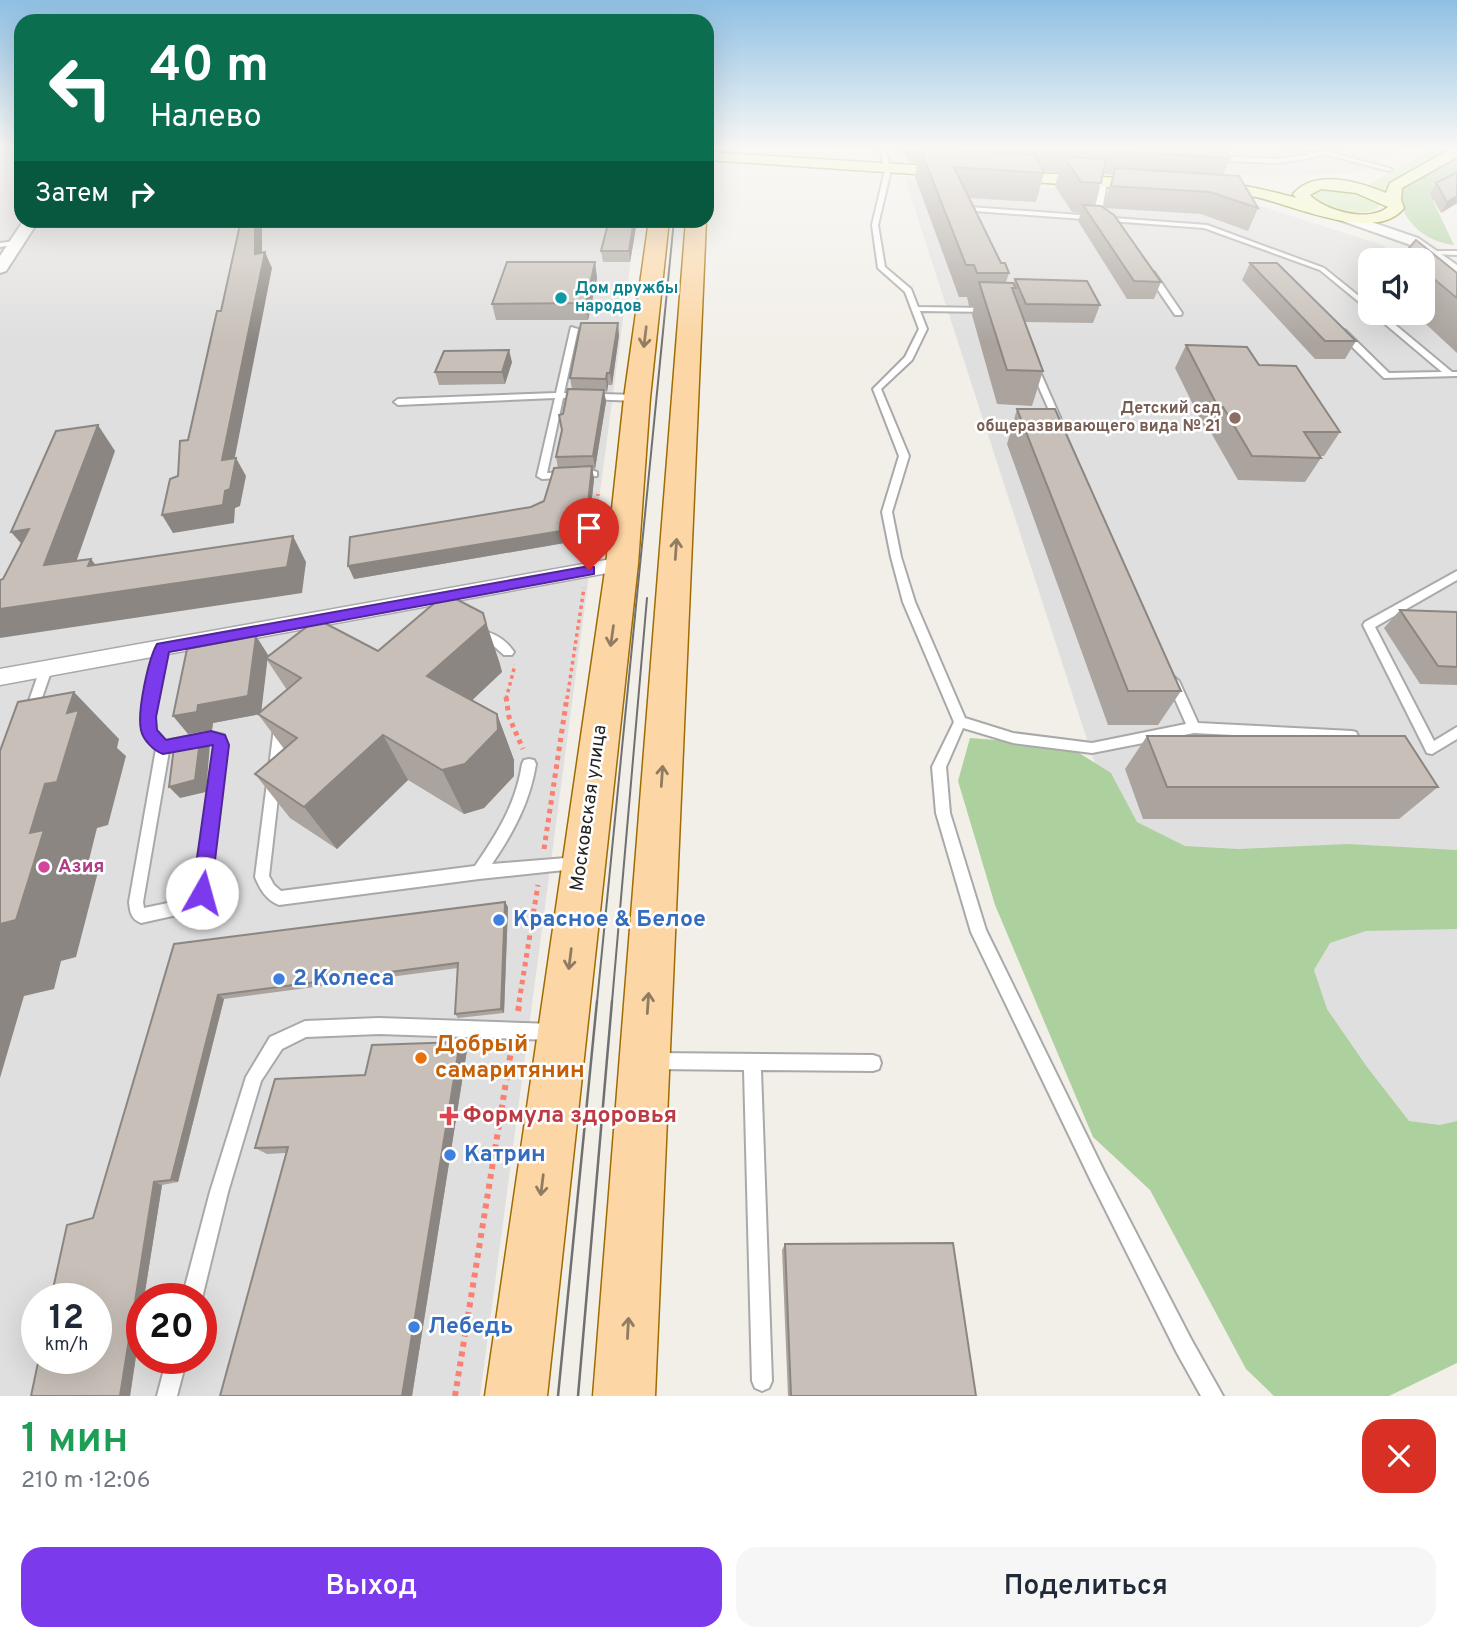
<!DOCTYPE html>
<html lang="ru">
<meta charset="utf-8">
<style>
body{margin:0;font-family:Overpass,sans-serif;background:#f6f6f7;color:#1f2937;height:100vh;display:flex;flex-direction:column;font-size:26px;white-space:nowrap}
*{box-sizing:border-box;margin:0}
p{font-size:23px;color:#747a83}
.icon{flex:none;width:38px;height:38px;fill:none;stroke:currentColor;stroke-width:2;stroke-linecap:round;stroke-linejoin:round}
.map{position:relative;height:1396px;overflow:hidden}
.sheet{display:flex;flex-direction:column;background:#fff;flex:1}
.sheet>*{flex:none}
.hud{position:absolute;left:14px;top:14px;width:700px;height:214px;border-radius:21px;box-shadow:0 7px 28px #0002;background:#0b6e4f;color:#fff;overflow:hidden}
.tools{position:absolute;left:1358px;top:248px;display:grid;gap:14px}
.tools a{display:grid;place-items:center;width:77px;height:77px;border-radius:14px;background:#fff;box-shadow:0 7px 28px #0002;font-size:35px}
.speed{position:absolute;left:21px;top:1283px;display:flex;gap:14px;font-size:35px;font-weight:700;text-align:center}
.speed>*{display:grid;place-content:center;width:91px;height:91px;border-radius:50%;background:#fff;box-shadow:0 7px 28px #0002;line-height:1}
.speed small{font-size:18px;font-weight:400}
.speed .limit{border:10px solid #d22;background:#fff;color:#111}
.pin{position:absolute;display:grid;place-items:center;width:60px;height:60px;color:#fff;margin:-72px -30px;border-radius:50% 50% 50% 0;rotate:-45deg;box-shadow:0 0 7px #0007}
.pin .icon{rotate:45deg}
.me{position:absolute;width:77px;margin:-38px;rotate:7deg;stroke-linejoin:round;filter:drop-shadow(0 0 5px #0008)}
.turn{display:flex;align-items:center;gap:24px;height:147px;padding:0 21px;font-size:32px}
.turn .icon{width:91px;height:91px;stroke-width:2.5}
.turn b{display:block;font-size:49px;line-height:60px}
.then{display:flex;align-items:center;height:66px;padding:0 21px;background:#0003;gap:14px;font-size:26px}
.round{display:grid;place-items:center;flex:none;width:74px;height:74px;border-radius:21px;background:#f6f6f7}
.summary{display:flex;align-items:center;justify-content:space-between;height:119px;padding:0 21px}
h1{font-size:42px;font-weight:600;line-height:52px;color:#1e9e55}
.primary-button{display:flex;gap:14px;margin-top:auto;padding:14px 21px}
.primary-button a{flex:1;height:80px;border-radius:21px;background:#7c3aed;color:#fff;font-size:28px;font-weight:600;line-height:80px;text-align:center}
.primary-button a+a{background:#f6f6f7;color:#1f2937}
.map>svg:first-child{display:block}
.residential{fill:#e0dfdf;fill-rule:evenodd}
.grass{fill:#cdebb0}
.forest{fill:#add19e}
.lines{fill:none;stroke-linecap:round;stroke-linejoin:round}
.service-casing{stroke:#a9a9a9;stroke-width:4}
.minor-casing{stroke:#a9a9a9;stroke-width:3}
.tertiary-casing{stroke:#a9a9a9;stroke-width:4}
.secondary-casing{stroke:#707d05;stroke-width:3}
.primary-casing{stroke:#a06b00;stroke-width:3}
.path-far2{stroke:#fa8072;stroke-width:3.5;stroke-dasharray:3.5 3.5;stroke-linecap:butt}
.path-far1{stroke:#fa8072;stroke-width:5;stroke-dasharray:4.5 4.5;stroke-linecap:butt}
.path{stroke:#fa8072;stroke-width:6;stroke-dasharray:5 5;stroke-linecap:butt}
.service{fill:#fff;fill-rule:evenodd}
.minor{fill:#fff;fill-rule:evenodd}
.tertiary{fill:#fff;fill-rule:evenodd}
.secondary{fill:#f7fabf;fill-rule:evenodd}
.primary{fill:#fcd6a4;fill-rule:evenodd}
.tram-far1{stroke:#707070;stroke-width:2}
.tram{stroke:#707070;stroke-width:2.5}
.wall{fill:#aba49e;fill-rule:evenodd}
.shaded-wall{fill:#8b8681}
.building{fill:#c7bfb8;stroke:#8b8681;stroke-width:2}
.oneway{stroke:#8f7c63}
.route{fill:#7c3aed;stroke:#51269a;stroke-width:2}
.culture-dot{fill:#0f9aa8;stroke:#fff;stroke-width:2.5}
.education-dot{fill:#8d6e63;stroke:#fff;stroke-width:2.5}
.hotel-dot{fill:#d1479c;stroke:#fff;stroke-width:2.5}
.shop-dot{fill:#3f7fe0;stroke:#fff;stroke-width:2.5}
.food-dot{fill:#e8710a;stroke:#fff;stroke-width:2.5}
.health-dot{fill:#e0444e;stroke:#fff;stroke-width:2.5}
.labels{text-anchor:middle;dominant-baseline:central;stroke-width:5;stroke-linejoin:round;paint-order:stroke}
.far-culture-label{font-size:16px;font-weight:bold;fill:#0d838f;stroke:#fff;text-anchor:start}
.far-education-label{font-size:16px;font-weight:bold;fill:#785e54;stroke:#fff;text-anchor:end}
.street-label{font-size:19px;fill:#222;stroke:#fff}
.hotel-label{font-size:19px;font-weight:bold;fill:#b23c85;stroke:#fff;text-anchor:start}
.near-shop-label{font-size:23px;font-weight:bold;fill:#366cbe;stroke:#fff;text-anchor:start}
.near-food-label{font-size:23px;font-weight:bold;fill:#c56008;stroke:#fff;text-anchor:start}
.near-health-label{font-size:23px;font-weight:bold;fill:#be3a42;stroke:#fff;text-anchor:start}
</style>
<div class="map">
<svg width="1457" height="1396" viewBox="0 0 1457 1396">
<rect width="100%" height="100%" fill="#f2efe9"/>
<!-- residential -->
<g class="residential">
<path d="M0 148H21V220L636 221 480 1396H0ZM37 1298H96V1358H37ZM142 1298H201V1358H142Z"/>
<path d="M891 148H1405L1358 173 1273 176 894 158Z"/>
<path d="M905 179 1238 199 1382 245 1400 261H1370V313H1423L1457 309V1154L1232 1186Z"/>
</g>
<!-- grass -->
<g class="grass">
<path d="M1436 148H1455C1434 159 1394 172 1385 195L1365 186Z"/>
<path d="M1331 189 1361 194 1377 202 1379 207C1362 218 1326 212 1314 197L1316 192Z"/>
</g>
<!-- forest -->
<g class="forest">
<path d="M1457 153V179H1453L1433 201 1454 245C1426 242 1400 221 1399 191L1408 182Z"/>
<path d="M970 738 1009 741 1076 751 1111 773 1137 822 1185 846 1238 849 1348 844 1457 850V929L1366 931 1330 943 1314 970 1327 1009 1367 1067 1409 1121 1440 1125 1457 1121V1363L1389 1396H1274L1246 1369 1150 1190 1093 1137 995 905 958 781Z"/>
</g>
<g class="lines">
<!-- service casing -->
<g class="service-casing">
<g id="service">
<path d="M879 148H885L891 170 878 225 885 267 911 289 918 307 989 308 993 310 989 312 920 311 927 329 912 360 881 389 909 456 892 512 901 557 915 602 965 718 1013 733 1092 743 1186 724 1167 681 1173 676 1179 681 1198 723 1352 731 1356 732 1358 736 1356 740 1352 741 1194 733 1092 753 1013 743 963 728 946 767 950 813 986 930 1104 1171 1191 1339 1223 1396H1201L1177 1353 1092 1183 971 932 936 813 932 767 954 722 903 602 891 557 882 512 899 456 873 389 905 357 919 329 905 292 878 268 872 225 885 170Z"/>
<path d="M1288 148C1297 148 1305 152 1313 153 1321 153 1329 148 1338 148L1329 152 1392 169 1389 171 1324 154 1306 159 1275 163 1228 161 1210 158 1213 156 1275 159 1309 155Z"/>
<path d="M1104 180 1107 182 1101 217 1207 225 1324 268 1370 305V311L1320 270 1204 228 974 211 978 220 975 222 972 220 967 209 970 207 1093 216 1101 182Z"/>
<path d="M16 241 19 243 18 244 0 247V243Z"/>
<path d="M1434 251H1457V255L1432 254V252Z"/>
<path d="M1148 272H1154L1182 313 1181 315H1175L1147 274Z"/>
<path d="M1372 313H1381L1452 372H1457V376L1384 378 1339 334V330H1345L1389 373 1442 372Z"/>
<path d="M571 327 578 329 564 393 637 395 641 398 637 401 563 398 547 473 594 471 597 472V476L542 479 537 476 555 398 398 405 394 402 398 399 556 393Z"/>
<path d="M1031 365 1038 367 1063 424 1062 426 1055 424 1030 367Z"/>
<path d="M1457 571V580L1375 627 1434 741 1457 727V739L1432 754 1427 753 1363 625 1365 622Z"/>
<path d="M478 630C494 632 505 639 514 652L512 655H504L487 640 474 637 472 634 474 631Z"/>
<path d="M162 644 168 648 154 717 155 731 165 741 211 732 224 735 227 745 207 898 186 913 141 923C131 919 130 912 129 902L156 749 143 733 142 717 156 648ZM211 742 215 745 195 890 182 900 144 908 143 902 169 751Z"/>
<path d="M46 665 52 669 36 715 34 718H26L24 715 40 669Z"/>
<path d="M280 723 284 724 286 728 269 876 274 885 281 891 475 866C497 834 516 804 522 764L524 760 529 759 534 760 536 764C530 802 513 833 492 864L578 857 583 858 585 863 583 868 479 879 279 905C266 900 260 889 255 877L274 728 276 724Z"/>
<path d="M379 1018 553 1024 559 1026 561 1032 559 1038 553 1040 379 1034 306 1037 282 1049 261 1081 228 1192 202 1298H182L210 1192 246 1077 270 1037 305 1021Z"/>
<path d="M655 1053 873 1055 879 1057 881 1063 879 1069 873 1071 761 1070 772 1381 769 1388 762 1391 755 1388 752 1381 744 1070 655 1069 649 1067 647 1061 649 1055Z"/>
<path d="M167 1358H187L177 1396H157Z"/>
</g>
</g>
<!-- minor casing -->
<g class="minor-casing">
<path id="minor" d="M622 557 629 559 632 564 629 569 0 685V669Z"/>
</g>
<!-- tertiary casing -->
<g class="tertiary-casing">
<g id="tertiary">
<path d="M1339 211 1418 238 1457 265V277L1408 244 1334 218 1332 215Z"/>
<path d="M24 220H39L6 271 0 273V256Z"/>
</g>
</g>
<!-- secondary casing -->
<g class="secondary-casing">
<g id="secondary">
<path d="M1452 148H1457V157L1402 188 1401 200 1404 208C1376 244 1293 205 1256 197 1240 194 1211 199 1199 188 1213 175 1277 193 1296 198L1293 194C1315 168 1360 182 1386 193L1390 183ZM1321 189 1356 193 1388 207C1369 223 1325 211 1310 195Z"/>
<path d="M707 152 1151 180 1159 185 1151 190 707 160Z"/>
</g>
</g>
<!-- primary casing -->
<g class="primary-casing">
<g id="primary">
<path d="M649 220H669L650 398 638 564 547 1396H485L606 564 624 398Z"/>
<path d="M686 220H706L655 1396H593Z"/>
</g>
</g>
<!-- path-far2 -->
<g class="path-far2">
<path d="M589 551 598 494"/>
<path d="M506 699 515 665"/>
<path d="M567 699 584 588"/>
</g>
<!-- path-far1 -->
<g class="path-far1">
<path d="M506 697 509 717 523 749"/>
<path d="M544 849 567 697"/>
<path d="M519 1002 538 885"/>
</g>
<!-- path -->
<g class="path">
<path d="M518 1011 520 1001"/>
<path d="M455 1396 511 1051"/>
</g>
<!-- service -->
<use href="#service" class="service"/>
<!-- minor -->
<use href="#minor" class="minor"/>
<!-- tertiary -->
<use href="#tertiary" class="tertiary"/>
<!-- secondary -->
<use href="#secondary" class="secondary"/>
<!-- primary -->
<use href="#primary" class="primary"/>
<!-- tram-far1 -->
<g class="tram-far1">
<path d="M597 1002 674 220"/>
<path d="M612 1002 647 598"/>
</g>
<!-- tram -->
<g class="tram">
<path d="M558 1396 597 1001"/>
<path d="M578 1396 612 1001"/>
</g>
</g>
<!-- wall -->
<g class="wall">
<path d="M903 148H1224L1230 158 1223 175 1258 208 1248 231 1201 214 1103 208 1113 175 1103 174 1093 206 1161 282 1154 299H1127L1078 221 1081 213 1072 212 1055 186 1059 172 1043 171 1044 173 1036 202 969 198 1001 263 1009 273 1006 282 1013 284 1015 279 1100 305 1093 323 1025 322 1043 371 1032 406 997 404 972 315 974 306H969L967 297H959L915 177 917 163 909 162Z"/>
<path d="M1436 183 1457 203 1441 213 1430 194Z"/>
<path d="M636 227 630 262H603L601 251Z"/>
<path d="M1404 254 1457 273V353L1414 313H1423V261H1400Z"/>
<path d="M595 262 597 278 588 320H496L492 304Z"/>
<path d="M1250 263 1356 341 1345 359H1315L1242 280Z"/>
<path d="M619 335 612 385H608L607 392 604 391 606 402 595 469H592L594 479 588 535 576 541 354 579 544 501 558 468 556 457 562 430 563 414 572 389 570 378Z"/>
<path d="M1186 345 1259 365 1340 432 1324 456H1320L1321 458 1305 482 1238 480 1210 431H1206L1175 368Z"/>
<path d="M512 362 505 384 439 385 435 372Z"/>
<path d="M1017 409 1181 691 1158 725H1108L1007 444Z"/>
<path d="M1400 610 1457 612V685L1420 684 1384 628Z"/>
<path d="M256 636 268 655V657L378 651 499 661 502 672 472 700 497 714 514 760V776L484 808 464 814 408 780 337 849 290 818 255 774 284 749 258 714 213 723 212 730 188 734ZM267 660 287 690 261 711Z"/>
<path d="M1147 736 1438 787 1399 819H1143L1125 769Z"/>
<path d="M505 902 508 907 504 1013 458 1018 455 1014 458 968 224 999 178 1182 162 1185 144 1298H142V1316L130 1396 93 1218 174 944Z"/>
<path d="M460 1042 467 1050 412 1396H220L286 1153 267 1154 255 1148 365 1075Z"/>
<path d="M785 1244 976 1396H788L782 1250Z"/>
</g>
<!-- shaded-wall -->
<g class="shaded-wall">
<path d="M1457 196V203L1441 213 1447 202Z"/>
<path d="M255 220H262V269L265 252 272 268 231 477 222 460 255 254Z"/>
<path d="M634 220H635L636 227 630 262 629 251Z"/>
<path d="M595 262 597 278 588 320 586 303Z"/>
<path d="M618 323 619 335 612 385 610 373Z"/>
<path d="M509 350 512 362 505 384 502 372Z"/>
<path d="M607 373 608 385 607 392 606 379Z"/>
<path d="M604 390 606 402 595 469 593 456Z"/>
<path d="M98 425 115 451 66 591 34 558 11 532Z"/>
<path d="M236 458 246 476 240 506 235 508 234 523 173 533 162 515 225 491Z"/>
<path d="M592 466 594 479 588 535 576 541 354 579 348 566 573 529Z"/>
<path d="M293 536 306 562 302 593 0 638V608Z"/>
<path d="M91 559 111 584 88 566Z"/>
<path d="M483 613 499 661 502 672 448 723 427 676Z"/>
<path d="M256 636 268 655 261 714 213 723 212 730 188 734 173 716 198 705Z"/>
<path d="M74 692 119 739 117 748 126 756 108 825 97 828 88 864 98 872 76 957 61 961 54 989 24 996 0 1078V924L30 833Z"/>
<path d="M497 714 514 760V776L484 808 464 814 442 770Z"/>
<path d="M201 733 210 745 206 792 180 798 169 787Z"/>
<path d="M383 735 408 780 337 849 304 807Z"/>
<path d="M505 902 508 907 504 1013 501 1009Z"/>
<path d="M218 995 224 999 178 1182 171 1180Z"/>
<path d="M460 1042 467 1050 412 1396H402Z"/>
<path d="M154 1182 162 1185 144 1298H142V1316L130 1396H120Z"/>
</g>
<!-- building -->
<g class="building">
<path d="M920 148 1035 155 1044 173 954 167 1001 263H1005L1009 273H977L974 265H966Z"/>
<path d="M1059 148H1224L1230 158Z"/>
<path d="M1064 157 1106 159 1101 183 1081 182Z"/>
<path d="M1115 168 1239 176 1258 208 1210 192 1111 186Z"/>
<path d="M1457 172V196L1447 202 1436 183Z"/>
<path d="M1083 205 1101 206 1114 215 1161 282 1134 281Z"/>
<path d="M241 220H255V254L265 252 222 460 236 458 230 489 225 491 223 505 162 515 170 479 178 476 180 441 188 440 217 311H221Z"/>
<path d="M609 220H634L629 251H601Z"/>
<path d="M1416 240 1457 273V298L1423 270V261H1412L1404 254Z"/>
<path d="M507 262H595L586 303 492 304Z"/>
<path d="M1250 263H1277L1356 341H1325Z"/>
<path d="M1015 279 1087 281 1100 305 1026 304Z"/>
<path d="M979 282 1013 283 1016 288H1012L1043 371 1007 370Z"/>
<path d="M581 323H618L610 373H607L606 379 570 378Z"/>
<path d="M1186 345 1247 347 1259 365 1296 366 1340 432H1304L1321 458 1252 456 1223 407H1218Z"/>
<path d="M509 350 502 372H435L444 351Z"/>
<path d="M568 389 604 390 593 456 556 457 562 430 559 415 563 414Z"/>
<path d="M1017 409H1055L1181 691H1128Z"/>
<path d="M98 425 44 565 91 559 88 566 293 536 287 567 0 609V580L3 579 29 529 11 532 56 431Z"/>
<path d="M592 466 586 523 573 529 348 566 350 537 531 507 544 501 554 468Z"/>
<path d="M456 599 483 613 486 624 427 676 497 714 498 730 465 764 442 770 383 735 304 807 255 774 297 738 258 714 301 678 266 658 317 619 378 651 438 600Z"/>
<path d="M1400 610 1457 612V667L1438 666Z"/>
<path d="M256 636 248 696 198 705 197 712 173 716 187 649Z"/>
<path d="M74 692 67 713 79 710 57 782 45 784 30 833 44 830 16 920 0 924V751L18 702Z"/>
<path d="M201 733 195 780 169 787 175 739Z"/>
<path d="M1147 736H1405L1438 787H1167Z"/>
<path d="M505 902 501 1009 455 1014 458 963 218 995 171 1180 154 1182 120 1396H31L39 1358H96V1298H51L67 1225 93 1218 174 944Z"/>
<path d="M460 1042 402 1396H220L288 1147 255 1148 275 1079 365 1075 372 1045Z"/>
<path d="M953 1243 976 1396H791L785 1244Z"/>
</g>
<!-- one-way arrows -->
<defs><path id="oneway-shaft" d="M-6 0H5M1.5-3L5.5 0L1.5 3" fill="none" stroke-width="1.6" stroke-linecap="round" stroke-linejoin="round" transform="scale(1.75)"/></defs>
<g class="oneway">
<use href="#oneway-shaft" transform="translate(645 337) rotate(97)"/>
<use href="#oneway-shaft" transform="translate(676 549) rotate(-86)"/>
<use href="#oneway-shaft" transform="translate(612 636) rotate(98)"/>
<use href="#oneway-shaft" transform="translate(662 776) rotate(-86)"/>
<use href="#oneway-shaft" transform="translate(570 959) rotate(97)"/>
<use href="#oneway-shaft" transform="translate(648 1003) rotate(-86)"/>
<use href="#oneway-shaft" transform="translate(542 1185) rotate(97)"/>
<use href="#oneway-shaft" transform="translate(628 1328) rotate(-87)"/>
</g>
<!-- sky -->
<linearGradient id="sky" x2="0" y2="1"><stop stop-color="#8fc0e4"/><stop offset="0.43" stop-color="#f9f8f5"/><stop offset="1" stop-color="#f9f8f5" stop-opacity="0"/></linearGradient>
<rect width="1457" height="343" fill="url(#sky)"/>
<!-- route -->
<path class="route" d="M589 566 594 567V574L169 652 156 717 157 730 166 740 211 731 225 735 229 745 211 893 208 900 202 902 195 900 192 893 213 745 163 754C154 751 143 740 141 730 137 712 148 660 157 644Z"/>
<!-- markers -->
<circle class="culture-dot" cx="561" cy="298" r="7"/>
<circle class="education-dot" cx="1235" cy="418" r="7"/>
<circle class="hotel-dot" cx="44" cy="867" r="7"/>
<g class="shop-dot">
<circle cx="499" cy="920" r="7"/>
<circle cx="279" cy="979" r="7"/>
<circle cx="450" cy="1155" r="7"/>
<circle cx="414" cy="1327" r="7"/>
</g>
<circle class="food-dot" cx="421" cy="1058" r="7"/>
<path class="health-dot" d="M445.5 1105.5h7v7h7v7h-7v7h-7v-7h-7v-7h7z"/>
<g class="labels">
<!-- far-culture labels -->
<g class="far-culture-label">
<text x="575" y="289">Дом дружбы<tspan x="575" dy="18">народов</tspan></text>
</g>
<!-- far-education labels -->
<g class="far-education-label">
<text x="1221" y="409">Детский сад<tspan x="1221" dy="18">общеразвивающего вида № 21</tspan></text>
</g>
<!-- street labels -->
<g class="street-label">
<text transform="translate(589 808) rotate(-82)">Московская улица</text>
</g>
<!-- hotel labels -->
<g class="hotel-label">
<text x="58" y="867">Азия</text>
</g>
<!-- near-shop labels -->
<g class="near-shop-label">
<text x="513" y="920">Красное &amp; Белое</text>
<text x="293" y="979">2 Колеса</text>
<text x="464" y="1155">Катрин</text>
<text x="428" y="1327">Лебедь</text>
</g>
<!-- near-food labels -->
<g class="near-food-label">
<text x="435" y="1045">Добрый<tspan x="435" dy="26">самаритянин</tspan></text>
</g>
<!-- near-health labels -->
<g class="near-health-label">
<text x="463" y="1116">Формула здоровья</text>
</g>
</g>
</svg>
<div class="tools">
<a><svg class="icon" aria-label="sound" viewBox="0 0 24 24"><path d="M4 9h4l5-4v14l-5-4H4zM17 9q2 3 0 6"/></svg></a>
</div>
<div class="speed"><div>12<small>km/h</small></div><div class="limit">20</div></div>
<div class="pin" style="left:589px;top:570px;background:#d93025"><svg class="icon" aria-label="arrive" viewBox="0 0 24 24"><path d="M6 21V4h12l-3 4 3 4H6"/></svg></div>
<svg class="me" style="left:202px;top:893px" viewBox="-20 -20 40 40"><circle r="19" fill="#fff"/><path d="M0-13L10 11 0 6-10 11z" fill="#7c3aed"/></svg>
<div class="hud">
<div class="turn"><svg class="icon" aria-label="left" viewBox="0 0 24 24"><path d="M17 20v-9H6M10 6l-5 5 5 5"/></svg><div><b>40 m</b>Налево</div></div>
<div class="then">Затем<svg class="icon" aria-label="right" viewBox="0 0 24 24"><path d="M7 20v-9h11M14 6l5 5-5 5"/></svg></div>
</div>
</div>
<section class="sheet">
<div class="summary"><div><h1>1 мин</h1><p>210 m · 12:06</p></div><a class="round" style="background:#d93025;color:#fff"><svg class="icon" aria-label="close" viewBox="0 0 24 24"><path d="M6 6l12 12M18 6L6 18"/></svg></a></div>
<div class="primary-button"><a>Выход</a><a>Поделиться</a></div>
</section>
